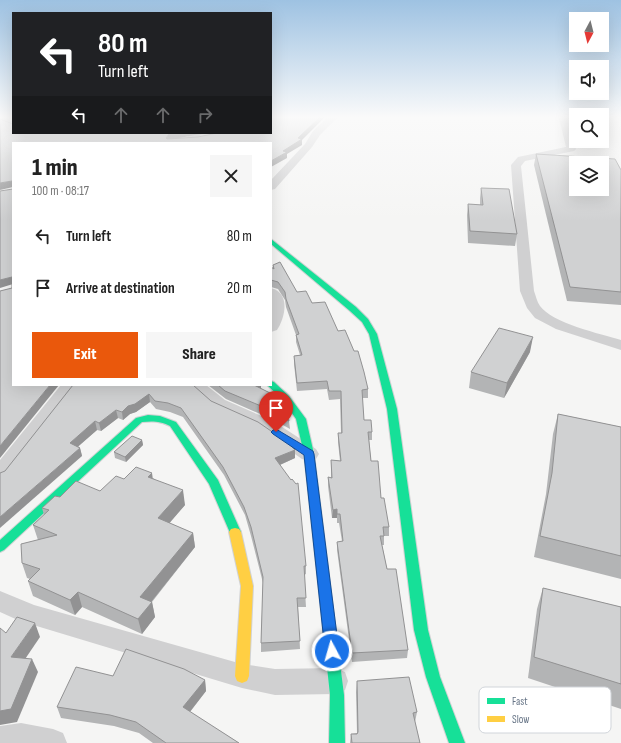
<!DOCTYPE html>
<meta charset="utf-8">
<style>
body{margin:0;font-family:"Sofia Sans Condensed",sans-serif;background:#f6f6f6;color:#222;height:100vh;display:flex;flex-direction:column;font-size:15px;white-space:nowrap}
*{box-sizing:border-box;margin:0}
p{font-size:13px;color:#767676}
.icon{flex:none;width:22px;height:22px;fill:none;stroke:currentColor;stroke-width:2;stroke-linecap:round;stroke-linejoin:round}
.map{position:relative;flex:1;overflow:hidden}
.drawer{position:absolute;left:12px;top:142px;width:260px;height:244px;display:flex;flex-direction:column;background:#fff;border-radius:0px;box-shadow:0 4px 16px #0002}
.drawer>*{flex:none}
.banner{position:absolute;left:12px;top:12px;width:260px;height:122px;border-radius:0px;box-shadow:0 4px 16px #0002;background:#202124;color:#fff;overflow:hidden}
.needle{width:26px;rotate:187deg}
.controls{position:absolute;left:569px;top:12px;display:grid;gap:8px}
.controls a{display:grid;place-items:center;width:40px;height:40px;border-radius:0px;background:#fff;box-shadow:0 4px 16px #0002;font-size:20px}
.pin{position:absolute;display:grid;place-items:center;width:34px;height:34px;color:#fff;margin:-41px -17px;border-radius:50% 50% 50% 0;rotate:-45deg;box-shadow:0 0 4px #0007}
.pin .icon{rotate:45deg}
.me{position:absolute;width:44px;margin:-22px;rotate:354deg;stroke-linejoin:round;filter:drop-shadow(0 0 3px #0008)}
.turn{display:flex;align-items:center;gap:14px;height:84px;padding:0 20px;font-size:18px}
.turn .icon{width:52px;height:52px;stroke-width:2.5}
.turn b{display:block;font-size:28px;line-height:34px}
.lanes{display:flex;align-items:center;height:38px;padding:0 20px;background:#0003;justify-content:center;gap:20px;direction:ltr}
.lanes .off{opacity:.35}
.round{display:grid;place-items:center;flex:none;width:42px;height:42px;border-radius:0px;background:#f6f6f6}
.headline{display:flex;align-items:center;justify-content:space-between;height:68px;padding:0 20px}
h1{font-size:24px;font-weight:800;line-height:30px}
.primary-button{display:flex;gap:8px;margin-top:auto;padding:8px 20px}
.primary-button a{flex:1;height:46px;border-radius:0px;background:#ea580c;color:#fff;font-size:16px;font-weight:800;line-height:46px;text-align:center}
.primary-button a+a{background:#f6f6f6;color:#222}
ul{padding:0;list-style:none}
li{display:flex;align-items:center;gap:12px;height:52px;padding:0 20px}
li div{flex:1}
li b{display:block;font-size:15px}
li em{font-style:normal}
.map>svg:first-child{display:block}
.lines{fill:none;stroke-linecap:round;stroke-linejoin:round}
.fast-casing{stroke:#d1d2d3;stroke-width:2}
.slow-casing{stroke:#d1d2d3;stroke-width:2}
.street{fill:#d0d0d1;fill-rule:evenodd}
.fast{fill:#16e098;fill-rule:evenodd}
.slow{fill:#ffcf43;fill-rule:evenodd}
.wall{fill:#b3b4b5}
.shaded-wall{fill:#929293}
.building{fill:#d0d1d2;stroke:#929293;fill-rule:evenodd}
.route{fill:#1a73e8;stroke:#114b97}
.key{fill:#fff;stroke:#d1d5da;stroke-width:1}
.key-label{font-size:11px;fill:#657385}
</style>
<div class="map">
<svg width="621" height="743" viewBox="0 0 621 743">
<rect width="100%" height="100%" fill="#f5f5f4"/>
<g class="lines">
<!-- fast casing -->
<g class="fast-casing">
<g id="fast">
<path d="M271 239 356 307 368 319 377 334 397 409 428 630 440 677 465 743H449L426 677 414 630 387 409 369 334 362 322 350 311 271 244Z"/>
<path d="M271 381 274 382 289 396 306 419 314 454 344 695 345 743H329L330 695 304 454 296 419 283 400 267 385H271Z"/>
<path d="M148 415 160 416 176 422 218 480 241 532 239 535 235 536 231 535 209 484 170 426C160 421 153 421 142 422L4 550 0 552V540L136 418Z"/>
</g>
</g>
<!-- slow casing -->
<g class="slow-casing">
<path id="slow" d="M235 528 239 529 241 532 253 586 249 676 247 681 242 683 237 681 235 676 241 586 229 532 231 529Z"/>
</g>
<!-- street -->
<g class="street">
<path d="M0 117H5L13 122V128L0 122Z"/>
<path d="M328 117H338L320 135 312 147 275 189 271 190V180L305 144 313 131Z"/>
<path d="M569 117 568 119 576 149 574 151 525 161 521 166 534 291C536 296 537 302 540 306 552 323 601 334 621 340V350L556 329 535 318 527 308 520 291 511 165 518 157 566 147 559 118Z"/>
<path d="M192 133H203L197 138 206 143C199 143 190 145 185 139Z"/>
<path d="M271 288C291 293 285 318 277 330L271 332Z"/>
<path d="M61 385 78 386 7 479 0 481V460Z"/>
<path d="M186 385H206L225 400 273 421 316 449 319 454 316 459 309 461 302 459 259 429 213 408Z"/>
<path d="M0 591 34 605 242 664 275 669 335 668 345 672 348 681 345 690 335 694 275 695 242 688 20 621 0 612Z"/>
<path d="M21 723 53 729 63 733 67 743H0V726Z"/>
</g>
<!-- fast -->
<use href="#fast" class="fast"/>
<!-- slow -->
<use href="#slow" class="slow"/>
</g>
<!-- wall -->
<g class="wall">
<path d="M536 154 621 170V305L567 301 534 165Z"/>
<path d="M481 188 517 234 515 246 468 243 467 215 468 204 480 205V198Z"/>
<path d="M273 265 297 292 312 303 338 331 368 389V398H362L364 420 372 432V440H369L371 461 389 527V536H384V545H382L387 569 408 650 407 658 352 662 337 550V542L342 541 339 523H337V518H332L328 486V477L331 478V460L340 461 338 442V433H341L340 399 329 400 327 389 297 391 294 364V356L300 355 296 342V335L286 307 285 300 278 289 271 287V267L273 268Z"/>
<path d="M530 352 504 398 469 388 471 372Z"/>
<path d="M73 385 211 401 295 458 280 465 306 566V574L304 575 306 607H298L300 649 261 652V643L263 583 251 536 245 515 224 475 183 417 170 412 156 409 150 402 136 412 130 414 123 420 118 418 101 431 97 430 78 446 80 448 82 456 5 471Z"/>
<path d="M208 385H261V388L289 421 290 429 274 420 226 399Z"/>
<path d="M558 414 621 427V579L534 557 546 494 553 434Z"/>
<path d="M142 440 143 445 126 462 115 458 114 452Z"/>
<path d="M153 478 185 505 169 523 193 533 195 547 152 602 155 617 142 634 82 607 75 615 33 596 28 581 30 579 27 578 22 563 38 540 33 525 44 515 42 508 60 497 100 491 124 479Z"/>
<path d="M543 588 621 607V709L528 678 537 609Z"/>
<path d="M113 676 205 680 206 691 190 712 239 743H153L139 733 114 726 61 718 57 707Z"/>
<path d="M357 681 417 712 415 722 420 743H350L351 734 357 733 356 692Z"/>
</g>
<!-- shaded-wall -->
<g class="shaded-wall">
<path d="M320 117H325L302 140V145L287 154V158L271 167V161L298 138Z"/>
<path d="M175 133H204L170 140 166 143V138L169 134Z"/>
<path d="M12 181 13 187 0 190V183Z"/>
<path d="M12 277 13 284 0 288V280Z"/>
<path d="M533 337 530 352 504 398 507 383Z"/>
<path d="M50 385H59L0 458V446Z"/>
<path d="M253 385H261V388L254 393Z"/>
<path d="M149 394 150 402 136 412 130 414 123 420 122 412 128 406Z"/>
<path d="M116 410 118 418 101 431 99 423Z"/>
<path d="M95 421 97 430 72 452 70 443Z"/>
<path d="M142 440 143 445 126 462 125 457Z"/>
<path d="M80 448 82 456 0 528V517Z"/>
<path d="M295 450V458L275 467V458Z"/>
<path d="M152 473 154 487 148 477Z"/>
<path d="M183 490 185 505 161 533 158 518Z"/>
<path d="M337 509V518H332L333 510Z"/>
<path d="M193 533 195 547 143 612 140 597Z"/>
<path d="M78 592 82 607 75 615 70 600Z"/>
<path d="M152 602 155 617 142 634 138 619Z"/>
<path d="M35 623 40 637 17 671 11 657Z"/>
<path d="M32 659 38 672 17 722 0 725V711Z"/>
<path d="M205 680 206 691 185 718 183 707Z"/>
</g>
<!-- building -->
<g class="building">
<path d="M13 117V133H175L169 134 166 138 167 139 198 137 217 133H271V117H320L298 138 302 139 283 151 287 152 271 161V143H13V385H50L0 446V291L12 288V277L0 280V191L13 189 12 181 0 183V119L13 124Z"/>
<path d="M536 154 615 159 621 170V292L570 287ZM576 163H602V189H576Z"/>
<path d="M481 188 509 189 517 234 470 231 468 204 483 205Z"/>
<path d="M280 262 297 292 306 291 312 303 325 302 338 331 345 330 354 351H358L364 372 368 389 362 390 364 420H371L372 432H368L371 461H378L381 498H384L389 527H383L384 536H380L387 569H396L408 650 352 653 337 542 343 541 340 514H337V509L333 510 328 477 332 478 331 460 341 461 338 433H342L341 391H329L327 381 297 383 294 356 302 355 296 335 299 334 286 299 285 292 278 282 271 280V267L274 269 273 265Z"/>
<path d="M499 328 533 337 507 383 471 372Z"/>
<path d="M73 385H193L211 401 258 422 287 442 295 450 275 458 291 480 292 479 296 484 298 483 306 566H304L306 598H297L300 641 261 643 263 577 251 527 244 507 223 467 181 408 168 403 155 401 149 394 135 404 128 406 122 412 116 410 99 423 95 421 70 443 80 448 0 517V473L5 471Z"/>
<path d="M218 385H254L278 397 287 411 289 421 273 411 225 391Z"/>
<path d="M558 414 621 427V556L540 536 552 473Z"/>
<path d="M132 436 142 440 125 457 114 452Z"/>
<path d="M136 467 152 473 148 477 183 490 158 518 193 533 140 597 152 602 138 619 78 592 70 600 28 581 40 569 22 563 21 544 57 535 33 525 49 510 42 508 55 496 60 497 76 481 100 491 116 476 124 479Z"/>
<path d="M543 588 621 607V684L534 657Z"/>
<path d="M17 617 35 623 11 657 32 659 11 709 0 711V628L6 633Z"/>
<path d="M126 649 184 669 205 680 183 707 239 743H166L136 722 110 715 57 707 76 667 113 676Z"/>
<path d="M409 677 417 712 413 713 420 743H352L351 734H357L358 732 357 681Z"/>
</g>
<!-- sky -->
<linearGradient id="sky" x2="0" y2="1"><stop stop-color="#9ec2e2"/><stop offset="0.53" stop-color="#fafafa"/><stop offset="1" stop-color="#fafafa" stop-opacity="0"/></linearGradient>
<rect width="621" height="221" fill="url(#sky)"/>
<!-- route -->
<path class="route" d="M276 429 313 451 314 454 339 651 337 655 332 657 327 655 325 651 304 455 273 434 271 432 273 430Z"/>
<!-- legend -->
<rect x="479" y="687" width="132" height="46" rx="6" class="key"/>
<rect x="487" y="698" width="18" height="6" fill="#16e098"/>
<rect x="487" y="716" width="18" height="6" fill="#ffcf43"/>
<g class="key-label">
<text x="512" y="705">Fast</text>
<text x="512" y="723">Slow</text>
</g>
</svg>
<div class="controls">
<a><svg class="needle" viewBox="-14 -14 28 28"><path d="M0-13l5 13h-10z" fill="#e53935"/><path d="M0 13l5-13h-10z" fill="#767676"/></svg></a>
<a><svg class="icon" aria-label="sound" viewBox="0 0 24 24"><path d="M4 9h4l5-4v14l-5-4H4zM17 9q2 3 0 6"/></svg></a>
<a><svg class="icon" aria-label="search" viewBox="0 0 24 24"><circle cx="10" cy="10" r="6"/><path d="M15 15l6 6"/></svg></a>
<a><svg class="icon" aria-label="layers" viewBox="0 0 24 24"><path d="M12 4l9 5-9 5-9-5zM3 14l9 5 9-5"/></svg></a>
</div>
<div class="pin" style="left:276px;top:432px;background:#d93025"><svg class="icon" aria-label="arrive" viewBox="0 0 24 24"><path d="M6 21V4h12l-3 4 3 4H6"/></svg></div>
<svg class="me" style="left:332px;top:651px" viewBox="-20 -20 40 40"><circle r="17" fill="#1a73e8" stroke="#fff" stroke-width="3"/><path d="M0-11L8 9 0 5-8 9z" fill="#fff"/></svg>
<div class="banner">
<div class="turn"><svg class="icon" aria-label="left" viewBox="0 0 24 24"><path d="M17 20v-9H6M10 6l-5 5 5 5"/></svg><div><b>80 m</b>Turn left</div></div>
<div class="lanes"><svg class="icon" aria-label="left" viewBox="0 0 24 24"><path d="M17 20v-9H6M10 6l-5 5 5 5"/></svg><svg class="icon off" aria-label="ahead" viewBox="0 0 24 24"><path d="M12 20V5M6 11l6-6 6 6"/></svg><svg class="icon off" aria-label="ahead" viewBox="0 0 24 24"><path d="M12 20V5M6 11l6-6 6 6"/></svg><svg class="icon off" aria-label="right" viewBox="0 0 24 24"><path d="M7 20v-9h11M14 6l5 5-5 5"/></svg></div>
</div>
<section class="drawer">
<div class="headline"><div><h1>1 min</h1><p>100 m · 08:17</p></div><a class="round"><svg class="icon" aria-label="close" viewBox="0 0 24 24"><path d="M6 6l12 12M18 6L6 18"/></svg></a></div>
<ul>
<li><svg class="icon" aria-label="left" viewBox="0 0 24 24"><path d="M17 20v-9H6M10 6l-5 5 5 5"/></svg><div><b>Turn left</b></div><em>80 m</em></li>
<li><svg class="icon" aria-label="arrive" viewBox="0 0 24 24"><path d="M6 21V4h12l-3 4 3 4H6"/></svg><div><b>Arrive at destination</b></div><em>20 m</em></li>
</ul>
<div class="primary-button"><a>Exit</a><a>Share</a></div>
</section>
</div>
